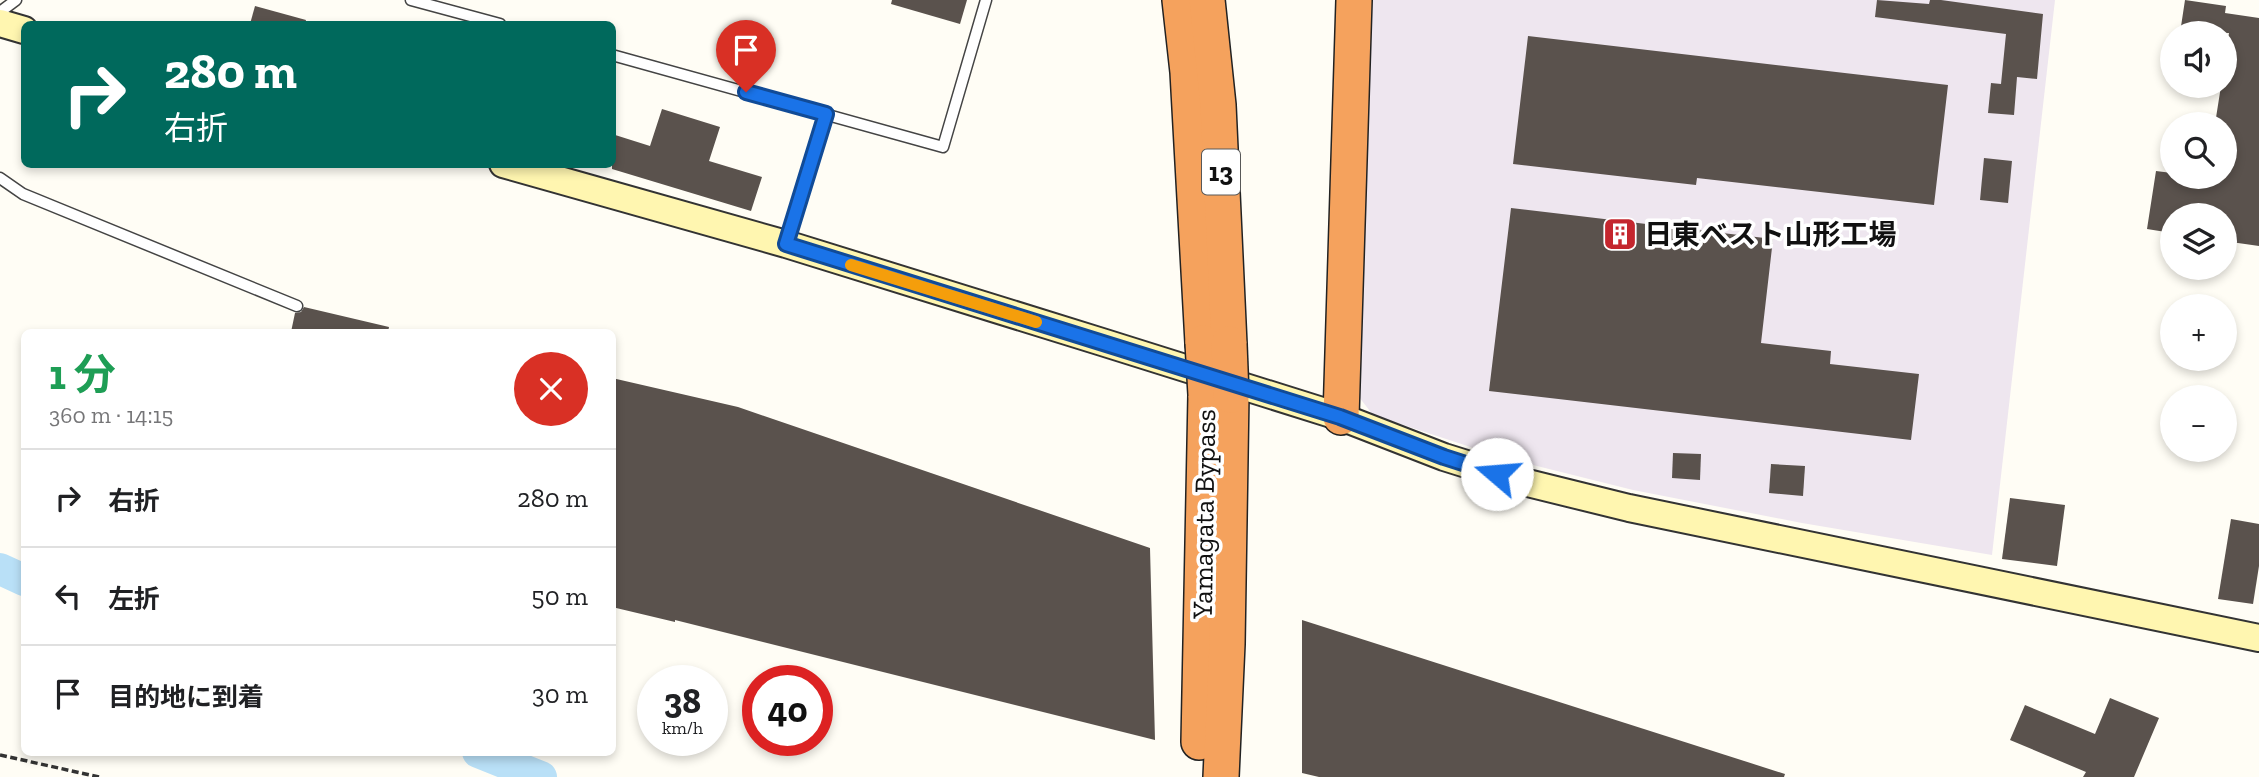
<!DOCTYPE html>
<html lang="ja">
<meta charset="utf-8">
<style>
body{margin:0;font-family:"Zilla Slab","Noto Sans JP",serif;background:#f2f2f2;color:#202124;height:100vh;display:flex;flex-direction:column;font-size:26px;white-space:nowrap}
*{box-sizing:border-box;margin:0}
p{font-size:23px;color:#757577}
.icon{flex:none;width:38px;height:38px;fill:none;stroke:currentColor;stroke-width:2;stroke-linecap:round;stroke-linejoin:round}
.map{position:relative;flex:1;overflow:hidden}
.sheet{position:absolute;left:21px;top:329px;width:595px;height:427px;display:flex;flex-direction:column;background:#fff;border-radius:10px;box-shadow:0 4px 10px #0003}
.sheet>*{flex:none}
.guide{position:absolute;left:21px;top:21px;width:595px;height:147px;border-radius:10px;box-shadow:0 4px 10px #0003;background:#00695c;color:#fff;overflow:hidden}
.buttons{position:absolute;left:2160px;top:21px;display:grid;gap:14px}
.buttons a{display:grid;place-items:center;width:77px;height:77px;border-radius:50%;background:#fff;box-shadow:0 4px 10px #0003;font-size:35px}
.speed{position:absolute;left:637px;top:665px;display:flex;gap:14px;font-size:35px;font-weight:700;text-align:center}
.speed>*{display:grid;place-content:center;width:91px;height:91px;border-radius:50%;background:#fff;box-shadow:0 4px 10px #0003;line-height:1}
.speed small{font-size:18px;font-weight:400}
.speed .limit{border:10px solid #d22;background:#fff;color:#111}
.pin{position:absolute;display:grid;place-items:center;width:60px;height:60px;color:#fff;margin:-72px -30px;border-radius:50% 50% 50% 0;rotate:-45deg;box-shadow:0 0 7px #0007}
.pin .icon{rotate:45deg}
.me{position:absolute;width:77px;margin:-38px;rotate:288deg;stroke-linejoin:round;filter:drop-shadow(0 0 5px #0008)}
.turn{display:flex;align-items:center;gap:24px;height:147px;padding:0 28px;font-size:32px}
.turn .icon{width:91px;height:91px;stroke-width:2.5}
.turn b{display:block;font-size:49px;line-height:60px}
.round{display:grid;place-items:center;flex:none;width:74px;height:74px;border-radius:37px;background:#f2f2f2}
.headline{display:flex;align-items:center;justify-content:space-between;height:119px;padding:0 28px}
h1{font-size:42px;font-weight:700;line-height:52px;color:#1e9e55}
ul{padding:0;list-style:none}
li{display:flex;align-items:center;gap:21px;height:98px;padding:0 28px;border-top:2px solid #e0e0e0}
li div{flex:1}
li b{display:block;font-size:26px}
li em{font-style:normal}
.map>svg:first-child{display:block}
.industrial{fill:#eee6ef}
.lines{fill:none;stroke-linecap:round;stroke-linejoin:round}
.river{stroke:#b9e0f7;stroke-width:32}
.building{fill:#5a524d}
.lane-casing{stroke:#444;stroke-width:13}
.secondary-casing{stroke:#333;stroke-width:30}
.highway-casing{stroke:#222;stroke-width:38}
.path{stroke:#333;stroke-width:3.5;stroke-dasharray:7 3.5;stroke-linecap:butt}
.lane{stroke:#fff;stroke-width:10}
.secondary{stroke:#fff6b0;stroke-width:26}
.highway{stroke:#f5a25d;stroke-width:35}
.highway-bridge-casing{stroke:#222;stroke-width:38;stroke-linecap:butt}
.highway-bridge{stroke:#f5a25d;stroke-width:35}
.route-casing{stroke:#114b97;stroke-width:18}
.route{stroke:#1a73e8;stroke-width:12}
.slow{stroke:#f59e0b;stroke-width:12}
.labels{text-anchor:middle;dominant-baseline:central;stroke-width:7;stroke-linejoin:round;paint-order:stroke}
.shield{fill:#fff;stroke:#585858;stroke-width:2}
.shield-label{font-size:26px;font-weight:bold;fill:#111}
.poi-label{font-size:28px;font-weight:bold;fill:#111;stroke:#fff;text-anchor:start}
.street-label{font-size:28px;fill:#111;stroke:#fff}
</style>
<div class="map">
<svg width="2259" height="777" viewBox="0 0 2259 777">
<rect width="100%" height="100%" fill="#fffdf5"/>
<!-- industrial -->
<path class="industrial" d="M1370 0H2055L1992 555 1802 523 1633 490 1501 457 1373 415 1359 397Z"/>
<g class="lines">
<!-- river -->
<g class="river">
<path d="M0 569 24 580"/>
<path d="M478 752 541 777"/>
</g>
</g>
<!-- building -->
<g class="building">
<path d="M892 0H967L960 24 891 4Z"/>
<path d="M1877 0 1929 4 1930 0H1941L2043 14 2037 79 2017 77 2014 115 1988 113 1991 83 2001 84 2006 34 1875 17Z"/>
<path d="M2185 0 2226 6 2225 13 2259 18V246L2224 241V215H2172V233L2147 229 2156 171 2172 173V177H2224V124H2215L2221 86H2224V64L2229 33H2180Z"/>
<path d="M255 6 306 20 305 24H250Z"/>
<path d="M1528 36 1948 85 1934 205 1697 178 1696 185 1513 164Z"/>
<path d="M662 109 720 127 709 161 762 177 751 211 612 169V134L650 146Z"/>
<path d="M1984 158 2012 161 2008 203 1980 200Z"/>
<path d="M1511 208 1773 239 1761 343 1831 351 1830 364 1919 374 1911 440 1489 391Z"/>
<path d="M304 307 389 327 388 332H291L295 313 301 312Z"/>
<path d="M612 378 738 407 1150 548 1155 740 675 620V622L612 607Z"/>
<path d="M1673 453 1701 454 1700 480 1672 478Z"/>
<path d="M1771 464 1805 466 1803 496 1769 493Z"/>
<path d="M2010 498 2065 505 2057 566 2002 559Z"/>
<path d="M2231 519 2259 524V566L2253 604 2218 599Z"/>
<path d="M1302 620 1785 774 1784 777H1319L1302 773Z"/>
<path d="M2110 698 2159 718 2134 777H2083L2086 772 2010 740 2025 705 2095 734Z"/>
</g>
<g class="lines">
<!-- lane casing -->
<g class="lane-casing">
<g id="lane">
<path d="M411 0 500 24"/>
<path d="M0 12 16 0"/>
<path d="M612 55 943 147 986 0"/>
<path d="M0 178 23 194 297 306"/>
<path d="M787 244 826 114"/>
</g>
</g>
<!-- secondary casing -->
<g class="secondary-casing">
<g id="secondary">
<path d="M0 23 24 30"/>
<path d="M503 164 786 244 1102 342 1341 417 1444 457 1524 482 1629 508 2259 638"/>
</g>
</g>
<!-- highway casing -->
<g class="highway-casing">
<g id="highway">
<path d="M1180 0 1188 72 1203 343"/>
<path d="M1207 0 1218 105 1229 344"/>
<path d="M1341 417 1354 0"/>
<path d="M1199 742 1206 395"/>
<path d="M1221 777 1227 644 1231 395"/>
</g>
</g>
<!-- path -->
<path class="path" d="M0 755 99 777"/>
<!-- lane -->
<use href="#lane" class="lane"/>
<!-- secondary -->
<use href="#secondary" class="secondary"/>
<!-- highway -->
<use href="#highway" class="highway"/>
<!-- highway-bridge casing -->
<g class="highway-bridge-casing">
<g id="highway-bridge">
<path d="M1203 343 1206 395"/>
<path d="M1229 344 1231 395"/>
</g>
</g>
<!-- highway-bridge -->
<use href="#highway-bridge" class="highway-bridge"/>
</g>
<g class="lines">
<!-- route casing -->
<g class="route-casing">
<path id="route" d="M746 92 826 114 786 244 1340 417 1444 457 1497 474"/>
</g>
<!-- route -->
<use href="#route" class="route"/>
<!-- slow -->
<path class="slow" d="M851 265 1036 322"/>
</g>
<!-- icons -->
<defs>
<g id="building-square" transform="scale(1.75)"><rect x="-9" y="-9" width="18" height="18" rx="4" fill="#c4262e" stroke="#fff"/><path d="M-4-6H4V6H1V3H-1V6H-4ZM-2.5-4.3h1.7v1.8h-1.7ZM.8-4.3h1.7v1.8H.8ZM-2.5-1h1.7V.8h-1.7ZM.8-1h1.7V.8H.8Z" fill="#fff"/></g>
</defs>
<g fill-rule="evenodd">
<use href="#building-square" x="1620" y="234"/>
</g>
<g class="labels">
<!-- shield labels -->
<rect class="shield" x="1202" y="149.5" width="38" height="45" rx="5"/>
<g class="shield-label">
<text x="1221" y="172">13</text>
</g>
<!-- poi labels -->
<g class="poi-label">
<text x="1644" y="234">日東ベスト山形工場</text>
</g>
<!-- street labels -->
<g class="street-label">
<text transform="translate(1204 514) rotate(-89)">Yamagata Bypass</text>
</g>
</g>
</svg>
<div class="buttons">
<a><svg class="icon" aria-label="sound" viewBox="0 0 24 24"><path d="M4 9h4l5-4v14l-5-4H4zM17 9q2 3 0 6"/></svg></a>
<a><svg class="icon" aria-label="search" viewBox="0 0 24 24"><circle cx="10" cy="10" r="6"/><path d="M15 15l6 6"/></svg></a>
<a><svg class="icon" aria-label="layers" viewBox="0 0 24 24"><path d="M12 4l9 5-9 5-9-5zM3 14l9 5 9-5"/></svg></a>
<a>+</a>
<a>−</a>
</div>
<div class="speed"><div>38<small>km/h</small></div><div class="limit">40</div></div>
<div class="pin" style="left:746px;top:92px;background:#d93025"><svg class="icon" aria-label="arrive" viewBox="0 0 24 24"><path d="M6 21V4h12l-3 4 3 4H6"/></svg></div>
<svg class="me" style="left:1497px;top:474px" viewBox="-20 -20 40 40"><circle r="19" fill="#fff"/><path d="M0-13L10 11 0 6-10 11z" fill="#1a73e8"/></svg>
<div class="guide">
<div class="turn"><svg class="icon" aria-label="right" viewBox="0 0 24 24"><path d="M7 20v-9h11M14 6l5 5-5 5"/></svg><div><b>280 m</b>右折</div></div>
</div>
<section class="sheet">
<div class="headline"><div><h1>1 分</h1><p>360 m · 14:15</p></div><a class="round" style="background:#d93025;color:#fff"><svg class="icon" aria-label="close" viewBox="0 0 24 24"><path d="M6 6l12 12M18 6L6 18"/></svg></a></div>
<ul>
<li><svg class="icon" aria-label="right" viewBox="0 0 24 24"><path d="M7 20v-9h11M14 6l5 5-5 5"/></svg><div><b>右折</b></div><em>280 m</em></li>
<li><svg class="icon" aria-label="left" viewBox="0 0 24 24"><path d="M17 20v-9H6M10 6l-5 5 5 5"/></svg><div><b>左折</b></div><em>50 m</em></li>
<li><svg class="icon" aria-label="arrive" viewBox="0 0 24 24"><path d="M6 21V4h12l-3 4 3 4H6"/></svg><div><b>目的地に到着</b></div><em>30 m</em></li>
</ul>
</section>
</div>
